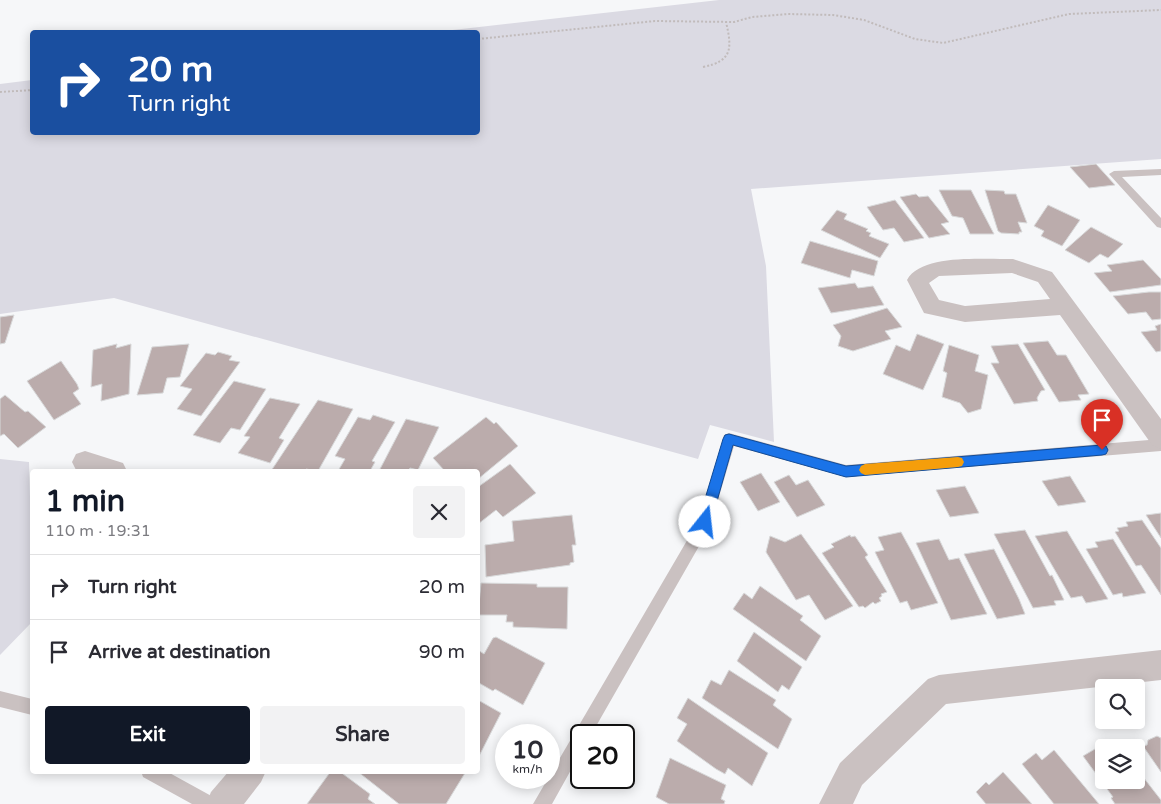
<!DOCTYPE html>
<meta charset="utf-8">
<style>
body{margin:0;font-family:"Varela Round",sans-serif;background:#f2f2f3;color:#2b2b33;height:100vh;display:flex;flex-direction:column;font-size:19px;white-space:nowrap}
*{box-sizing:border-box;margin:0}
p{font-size:16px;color:#7c7c81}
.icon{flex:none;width:28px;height:28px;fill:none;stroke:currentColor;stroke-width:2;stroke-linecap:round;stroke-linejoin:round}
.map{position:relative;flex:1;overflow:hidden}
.side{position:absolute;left:30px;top:469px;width:450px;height:305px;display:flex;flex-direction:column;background:#fff;border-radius:5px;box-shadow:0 2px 12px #0003}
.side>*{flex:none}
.hud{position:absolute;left:30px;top:30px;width:450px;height:105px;border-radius:5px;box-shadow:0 2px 12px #0003;background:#1a4fa0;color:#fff;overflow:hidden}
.buttons{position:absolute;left:1095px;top:679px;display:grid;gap:10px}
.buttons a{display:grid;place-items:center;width:50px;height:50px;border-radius:5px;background:#fff;box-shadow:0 2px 12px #0003;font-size:25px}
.speed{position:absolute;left:495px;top:724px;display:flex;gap:10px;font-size:25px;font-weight:700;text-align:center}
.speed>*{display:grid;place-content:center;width:65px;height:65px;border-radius:50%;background:#fff;box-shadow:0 2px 12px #0003;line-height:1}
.speed small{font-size:12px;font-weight:400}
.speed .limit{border:2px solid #111;border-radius:8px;background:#fff;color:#111}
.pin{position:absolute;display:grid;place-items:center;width:42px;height:42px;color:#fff;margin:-51px -21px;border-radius:50% 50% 50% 0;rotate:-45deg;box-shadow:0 0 5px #0007}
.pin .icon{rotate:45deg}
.me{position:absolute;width:55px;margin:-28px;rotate:16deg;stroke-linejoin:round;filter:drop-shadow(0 0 4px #0008)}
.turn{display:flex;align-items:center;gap:18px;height:105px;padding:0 15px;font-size:22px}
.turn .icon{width:65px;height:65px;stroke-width:2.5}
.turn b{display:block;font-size:35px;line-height:42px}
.round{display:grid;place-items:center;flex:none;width:52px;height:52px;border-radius:5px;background:#f2f2f3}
.overview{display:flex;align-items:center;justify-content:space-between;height:85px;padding:0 15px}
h1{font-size:30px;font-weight:700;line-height:38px;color:#111827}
.action{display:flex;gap:10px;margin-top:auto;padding:10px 15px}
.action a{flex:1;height:58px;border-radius:5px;background:#111827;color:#fff;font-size:20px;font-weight:700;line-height:58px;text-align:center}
.action a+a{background:#f2f2f3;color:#2b2b33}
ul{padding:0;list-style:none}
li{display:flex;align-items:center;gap:15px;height:65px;padding:0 15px;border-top:1px solid #e1e1e2}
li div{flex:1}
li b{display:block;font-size:19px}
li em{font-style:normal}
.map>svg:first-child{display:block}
.green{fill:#dbdae3}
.building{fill:#bbacac;stroke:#d8d9da}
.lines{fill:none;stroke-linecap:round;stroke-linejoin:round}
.path{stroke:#c1bbbb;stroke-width:2;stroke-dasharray:2 2;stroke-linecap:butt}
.service{fill:#cac1c1;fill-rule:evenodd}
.minor{fill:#cac1c1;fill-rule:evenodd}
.route{fill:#1a73e8;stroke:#114b97}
.slow{fill:#f59e0b}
</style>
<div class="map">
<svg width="1161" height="804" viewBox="0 0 1161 804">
<rect width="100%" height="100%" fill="#f6f7f9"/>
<!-- green -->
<g class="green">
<path d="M719 0H1161V159L751 189 766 266 774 442 710 425 698 459 114 298 0 314V84L32 80V132H478V32H435Z"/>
<path d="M0 459 29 462 30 497 32 500V622L0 655Z"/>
</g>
<!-- building -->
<g class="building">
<path d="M1096 164 1115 185 1089 188 1070 167Z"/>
<path d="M939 190H971L994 234H970L963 218 952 216Z"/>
<path d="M985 190 1004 191 1005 194H1016L1027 223 1018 222 1022 232H1019V234L1001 233 998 231Z"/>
<path d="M916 194 919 197 928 196 949 222 941 224 950 234 929 238 900 197Z"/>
<path d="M895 200 924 238 904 242 894 228 883 230 867 207Z"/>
<path d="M1048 205 1080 220 1062 246 1041 236 1044 231 1034 226Z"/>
<path d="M837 210 847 214 844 219 868 229 866 231 871 233 869 236 889 244 880 258 821 230Z"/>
<path d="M1091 227 1123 244 1108 258 1100 254 1089 263 1065 250Z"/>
<path d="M810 241 878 261 874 276 852 270 850 278 801 263Z"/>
<path d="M1143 260 1161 279V285L1110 292 1094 273 1112 271 1107 265Z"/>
<path d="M855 283 858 288 873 286 884 305 831 313 818 288Z"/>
<path d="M1149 292H1161V319L1152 320 1146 312 1128 314 1113 296Z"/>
<path d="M887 308 902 327 885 331 891 339 853 351 838 346 841 336 833 325Z"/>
<path d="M14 315 5 343 0 344V317Z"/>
<path d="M1161 324V351L1156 352 1141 332 1157 330 1155 326Z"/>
<path d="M917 334 944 344 923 390 883 374 896 345 910 351Z"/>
<path d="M1048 341 1057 355H1066L1089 394 1078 395 1081 400 1059 402 1023 343Z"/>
<path d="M117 344 116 348 131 344 129 394 101 401 102 384 91 387 93 350Z"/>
<path d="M189 344 180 377 167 378 163 393 137 395 152 347Z"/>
<path d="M1018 344 1045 390 1041 391 1037 398 1038 401 1014 404 991 363H999L991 346Z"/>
<path d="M949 345 979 355 975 371 988 375 981 409 968 413 960 403 942 397 947 373 943 371Z"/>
<path d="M218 352 232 356 229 360 240 362 201 416 177 409 192 389 180 386 206 353 215 355Z"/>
<path d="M61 361 77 384 79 389 73 393 81 404 54 420 27 381Z"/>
<path d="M234 381 266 389 240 430 231 428 220 443 193 435Z"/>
<path d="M5 395 25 412 28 411 46 427 18 448 4 434 0 436V399Z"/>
<path d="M270 398 300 404 279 438 284 440 270 463 238 453 250 437 244 436Z"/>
<path d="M318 400 353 409 318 471 306 469 305 471H271Z"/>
<path d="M373 415 395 422 372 461 375 462 370 471H338L345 459 335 456 358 417 370 420Z"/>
<path d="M486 417 494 424 496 422 518 446 478 479V471H442L444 470 433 458Z"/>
<path d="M406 419 439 427 418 470 410 468 408 471H379Z"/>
<path d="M510 464 536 493 503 517 496 510 478 524V487Z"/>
<path d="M761 473 780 502 758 511 740 482Z"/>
<path d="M789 475 796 485 808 480 825 505 797 517 774 482Z"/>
<path d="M1070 476 1086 502 1058 506 1042 481Z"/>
<path d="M965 486 979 513 950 517 936 490Z"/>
<path d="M1161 513V538L1146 515Z"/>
<path d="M572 515 576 545H572L574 562 570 563V565L486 577 485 545 514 541 512 521Z"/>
<path d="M1142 520 1161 548V595L1141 565 1136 566 1115 532 1119 531 1117 528 1128 526 1126 522Z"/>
<path d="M1025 530 1050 576 1052 575 1064 600 1054 601 1056 605 1033 608 994 534Z"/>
<path d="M1067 531 1108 599 1086 603 1082 596 1071 598 1035 536Z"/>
<path d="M901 532 912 552 938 603 911 610 907 601 900 603 875 552 884 550 878 537Z"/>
<path d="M801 534 853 606 825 620 809 595 796 600 766 552 770 536 785 542Z"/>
<path d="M850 535 851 537 855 536 868 555 865 557 887 592 881 594 882 596 879 598 881 601 875 604 873 602 865 608 863 606 859 607 822 553 834 547 831 544Z"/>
<path d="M939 539 949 560 959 558 987 614 951 620 916 543Z"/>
<path d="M1113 539 1146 593 1123 597 1122 593 1113 595 1086 549 1098 547 1095 542Z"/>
<path d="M994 549 1019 599 1025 614 997 619 964 554Z"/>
<path d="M481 583 537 584V587H568L567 629 513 627V622H506L507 615H478Z"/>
<path d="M760 586 803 616 800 620 821 636 806 661 733 609 744 593 752 599Z"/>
<path d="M754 632 802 667 789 690 782 685 778 692 737 661Z"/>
<path d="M496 637 545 663 523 705 495 689 493 691 479 683 478 686V650L484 654 493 638Z"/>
<path d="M729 670 776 700 773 705 792 719 778 749 702 698 711 680 721 685Z"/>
<path d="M688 698 768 753 752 786 728 768 725 774 716 769 677 741 687 724 677 718Z"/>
<path d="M478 700 501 713 478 758Z"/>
<path d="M1157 736 1161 738V772L1143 746 1147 745 1148 740Z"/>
<path d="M1107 742 1111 748H1104V780H1136V768L1161 800V804H1115L1111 798 1113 797 1083 756Z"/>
<path d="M1054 750 1099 804H1054L1022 764 1036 753 1042 760Z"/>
<path d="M670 758 726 785 721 799 725 801 724 804H669L656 797Z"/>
<path d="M331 771H339L370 794 368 799 375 804H307Z"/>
<path d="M357 771H462L465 773 446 804H399Z"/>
<path d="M1003 772 1032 804H986L976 792 986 782 989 785Z"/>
</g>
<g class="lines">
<!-- path -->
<g class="path">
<path d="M478 39 655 21 734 22 752 17 788 14 833 15 864 20 915 39 943 43 1069 14 1161 10"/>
<path d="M703 67C733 61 732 48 726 22"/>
<path d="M0 92 32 90"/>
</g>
<!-- service -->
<g class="service">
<path d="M1161 169V175L1122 177 1161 218V228L1157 227 1109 174 1114 171Z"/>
<path d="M729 433 846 465 1161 439V451L846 477 734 446 710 527 591 735H581V752L552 804H533L699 520 723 439 724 435Z"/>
<path d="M0 691 32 699V715L0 707Z"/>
<path d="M141 771H166L215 798 218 804H192L143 777Z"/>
</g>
<!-- minor -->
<g class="minor">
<path d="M1013 259 1052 272 1161 419V449L1152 445 1060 315 965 322 924 313 907 280C922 253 985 260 1013 259ZM1012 273 1038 282 1050 299 965 306 939 300 929 283 939 276Z"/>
<path d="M85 451 123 463 127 471 76 470 72 462 76 454Z"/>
<path d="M1161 650V680L946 704 862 785 853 804H819L840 763 928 679 939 675Z"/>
<path d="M229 771H266L261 782 244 804H206L211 792Z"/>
</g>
</g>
<!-- route -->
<path class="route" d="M729 434 846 466 1102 445 1106 446 1108 450 1106 454 1102 455 846 477 733 445 711 522 709 526 705 527 700 526 698 522 723 439 725 435Z"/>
<!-- slow -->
<path class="slow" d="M958 457 962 458 964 462 962 466 958 467 865 475 861 473 859 470 861 466 865 464Z"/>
</svg>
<div class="buttons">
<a><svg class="icon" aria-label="search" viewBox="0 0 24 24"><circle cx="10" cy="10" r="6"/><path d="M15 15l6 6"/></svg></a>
<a><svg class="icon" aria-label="layers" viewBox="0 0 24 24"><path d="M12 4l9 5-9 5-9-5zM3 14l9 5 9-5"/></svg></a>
</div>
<div class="speed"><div>10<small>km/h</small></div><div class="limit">20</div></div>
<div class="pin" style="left:1102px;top:450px;background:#d93025"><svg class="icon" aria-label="arrive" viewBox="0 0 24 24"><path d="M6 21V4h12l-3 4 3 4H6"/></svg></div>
<svg class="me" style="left:705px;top:522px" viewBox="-20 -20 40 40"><circle r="19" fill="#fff"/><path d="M0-13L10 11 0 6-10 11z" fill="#1a73e8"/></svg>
<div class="hud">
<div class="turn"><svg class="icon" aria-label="right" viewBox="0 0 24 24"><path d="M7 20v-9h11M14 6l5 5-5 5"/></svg><div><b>20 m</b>Turn right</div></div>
</div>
<section class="side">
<div class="overview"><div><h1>1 min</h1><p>110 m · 19:31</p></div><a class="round"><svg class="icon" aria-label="close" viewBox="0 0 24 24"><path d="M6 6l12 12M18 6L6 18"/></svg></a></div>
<ul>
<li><svg class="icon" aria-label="right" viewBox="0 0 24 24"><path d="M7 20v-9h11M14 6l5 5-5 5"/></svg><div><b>Turn right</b></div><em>20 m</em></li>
<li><svg class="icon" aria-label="arrive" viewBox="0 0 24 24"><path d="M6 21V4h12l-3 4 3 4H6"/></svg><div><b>Arrive at destination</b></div><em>90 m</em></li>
</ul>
<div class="action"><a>Exit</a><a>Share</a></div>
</section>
</div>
